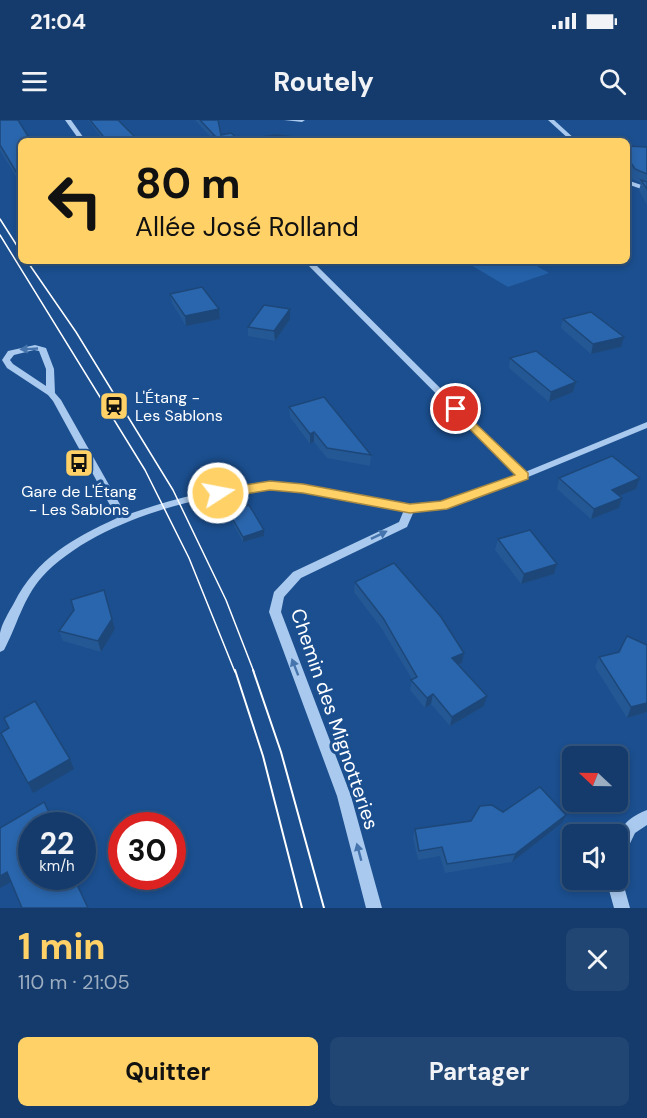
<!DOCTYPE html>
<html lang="fr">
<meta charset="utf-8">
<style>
body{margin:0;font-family:"DM Sans",sans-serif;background:#214673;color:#f1f3f6;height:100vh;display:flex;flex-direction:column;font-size:22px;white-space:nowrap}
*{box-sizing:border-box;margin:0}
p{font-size:20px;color:#9dadc1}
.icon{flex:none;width:33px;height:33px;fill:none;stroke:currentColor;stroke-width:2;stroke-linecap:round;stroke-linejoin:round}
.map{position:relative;height:788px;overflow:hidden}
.side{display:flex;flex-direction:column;background:#143b6b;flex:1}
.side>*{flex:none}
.top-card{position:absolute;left:18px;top:18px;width:612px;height:126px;border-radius:9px;box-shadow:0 3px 9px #0003,0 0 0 2px #33557e;background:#ffd166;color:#111;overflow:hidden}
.needle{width:39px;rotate:292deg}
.fabs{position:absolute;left:562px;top:626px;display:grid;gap:12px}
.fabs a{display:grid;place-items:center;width:66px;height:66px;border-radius:9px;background:#143b6b;box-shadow:0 3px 9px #0003,0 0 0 2px #33557e;font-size:30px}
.speed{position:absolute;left:18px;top:692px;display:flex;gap:12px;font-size:30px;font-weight:700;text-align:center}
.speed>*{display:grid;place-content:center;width:78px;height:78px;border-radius:50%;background:#143b6b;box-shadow:0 3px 9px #0003,0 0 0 2px #33557e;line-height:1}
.speed small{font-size:15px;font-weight:400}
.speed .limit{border:9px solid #d22;background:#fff;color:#111}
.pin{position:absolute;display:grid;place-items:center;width:51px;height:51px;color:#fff;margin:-26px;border:3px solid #fff;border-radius:50%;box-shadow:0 2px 6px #0007}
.me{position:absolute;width:66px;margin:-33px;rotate:79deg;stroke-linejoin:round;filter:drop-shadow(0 0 4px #0008)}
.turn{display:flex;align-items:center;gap:21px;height:126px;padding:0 18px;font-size:27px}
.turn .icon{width:78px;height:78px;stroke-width:2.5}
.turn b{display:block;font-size:42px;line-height:51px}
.round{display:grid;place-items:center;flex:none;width:63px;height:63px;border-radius:9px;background:#214673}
.head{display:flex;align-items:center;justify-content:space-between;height:102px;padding:0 18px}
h1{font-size:36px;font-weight:700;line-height:45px;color:#ffd166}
.cta{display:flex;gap:12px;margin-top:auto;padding:12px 18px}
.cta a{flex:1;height:69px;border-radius:9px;background:#ffd166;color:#111;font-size:24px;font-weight:700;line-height:69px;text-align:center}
.cta a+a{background:#214673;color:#f1f3f6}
.status{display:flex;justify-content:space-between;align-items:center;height:42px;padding:0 30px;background:#143b6b;direction:ltr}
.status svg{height:16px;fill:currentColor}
header{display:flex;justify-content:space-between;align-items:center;height:78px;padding:0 18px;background:#143b6b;font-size:27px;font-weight:700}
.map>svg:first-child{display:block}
.green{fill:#2461a8}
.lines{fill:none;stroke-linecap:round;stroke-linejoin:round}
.minor{fill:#a9c9ee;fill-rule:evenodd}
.tram-far1{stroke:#fff;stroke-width:1.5}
.tram{stroke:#fff;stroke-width:2}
.wall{fill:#245895}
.shaded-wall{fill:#1d4779}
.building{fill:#2a66ad;stroke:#1d4779;stroke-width:1.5}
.oneway{fill:#4674ac}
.route{fill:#ffd166;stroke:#a68842;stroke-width:1.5}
.labels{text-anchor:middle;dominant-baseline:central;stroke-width:6;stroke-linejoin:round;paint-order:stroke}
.poi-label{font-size:16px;fill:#fff;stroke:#1b4f8f;text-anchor:start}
.near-street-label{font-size:20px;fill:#fff;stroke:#1b4f8f}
</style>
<div class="status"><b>21:04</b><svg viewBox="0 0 49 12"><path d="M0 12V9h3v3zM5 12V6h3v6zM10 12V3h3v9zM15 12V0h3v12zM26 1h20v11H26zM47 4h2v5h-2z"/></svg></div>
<header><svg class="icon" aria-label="menu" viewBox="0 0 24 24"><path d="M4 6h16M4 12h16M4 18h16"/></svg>Routely<svg class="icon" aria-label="search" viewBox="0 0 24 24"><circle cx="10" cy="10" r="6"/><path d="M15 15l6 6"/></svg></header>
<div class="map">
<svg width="647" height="788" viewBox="0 0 647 788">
<rect width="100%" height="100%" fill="#1b4f8f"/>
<!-- green -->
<path class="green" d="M464 141H528L549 153 508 167Z"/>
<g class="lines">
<!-- minor -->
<g class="minor">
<path d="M65 0H71L86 21H80Z"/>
<path d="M284 0H305L302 2Z"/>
<path d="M548 0H554L577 21H571Z"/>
<path d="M627 60 647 67V71L627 64Z"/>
<path d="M304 141H312L525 352 647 302V308L470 381 440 390 414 391 407 407 301 458 284 477 281 492 351 676 382 788H366L337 676 269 492 274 472 293 452 399 402 404 390C369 386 335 374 300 371 222 365 96 398 42 457 23 478 17 506 4 530L0 532C0 526 0 519 0 513 2 503 9 492 14 483 37 438 72 419 117 398L53 281 48 275 7 248 2 240 8 231 35 225 46 228 54 249 55 273 61 280 126 395C173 379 222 365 272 364 329 363 383 391 440 383 462 379 495 363 517 355ZM34 230 39 231 46 249V266L13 244 10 240 14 235Z"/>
<path d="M647 690V705L635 713 623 738 618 740C618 713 619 701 647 690Z"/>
<path d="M618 753 622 759 630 788H614L606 759H618Z"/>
</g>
<!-- tram-far1 -->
<g class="tram-far1">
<path d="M0 99 21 132"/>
<path d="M0 115 145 350 189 438 235 552"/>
<path d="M27 141 76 212 173 370 226 480 254 552"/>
</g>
<!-- tram -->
<g class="tram">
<path d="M235 550 263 636 302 788"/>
<path d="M253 550 281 632 324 788"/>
</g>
</g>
<!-- wall -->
<g class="wall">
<path d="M0 0 31 21 20 63 0 30Z"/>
<path d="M88 0H118L139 21H104Z"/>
<path d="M195 0H218L221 15 239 20 323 21H203V18L210 16Z"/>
<path d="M627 26 647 27V85L639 70 641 63 632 59 627 51Z"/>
<path d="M170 174 219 189 220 199 186 206 172 183Z"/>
<path d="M290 189V199L275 221 248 216V207Z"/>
<path d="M563 199 621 227 591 234 561 208Z"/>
<path d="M510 238 576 262 573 272 549 282 509 248Z"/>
<path d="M289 287 371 335 370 346 327 338 314 322 310 324 290 297Z"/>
<path d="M559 358H640L636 369 619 376 622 378 619 388 591 399 557 369Z"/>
<path d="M228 391 264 410V416L243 422 229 396Z"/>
<path d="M498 419 557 444 554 454 521 464 495 430Z"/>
<path d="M355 462 464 533 462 543 458 545 487 576 484 586 450 606 431 584 425 588 410 570 412 559 382 509 354 472Z"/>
<path d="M115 509 101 532 63 521 59 511Z"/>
<path d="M599 537 647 592 627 598 595 547Z"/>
<path d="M503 692 562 703 512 742 445 753 440 736 418 740 413 718 415 709 471 701Z"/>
</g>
<!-- shaded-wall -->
<g class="shaded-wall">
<path d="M18 55H21V63H20Z"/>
<path d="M129 141H154L130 145Z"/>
<path d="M219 189 220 199 186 206 185 196Z"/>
<path d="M290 189V199L275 221 274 211Z"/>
<path d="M624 217 621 227 591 234 593 224Z"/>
<path d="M576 262 573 272 549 282 551 272Z"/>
<path d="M314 312V322L310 324V314Z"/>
<path d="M640 358 636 369 609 380 612 370Z"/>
<path d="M622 378 619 388 591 399 594 389Z"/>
<path d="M264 410V416L243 422V417Z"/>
<path d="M557 444 554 454 521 464 524 454Z"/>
<path d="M112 499 115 509 101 532 98 521Z"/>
<path d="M464 533 462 543 450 547 452 538Z"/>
<path d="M433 574 431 584 425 588 427 578Z"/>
<path d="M487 576 484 586 450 606 452 597Z"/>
<path d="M647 583V592L627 598 631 587Z"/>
<path d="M70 639 74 649 33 673 28 663Z"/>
<path d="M566 695 562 703 512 742 515 734Z"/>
<path d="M7 752 13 761 0 768V756Z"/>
</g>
<!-- building -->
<g class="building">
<path d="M0 0H18L31 21H21V55H18L0 25Z"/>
<path d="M90 0H118L139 21H107Z"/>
<path d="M200 0H218L221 15 231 13 239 20 276 15 323 20 206 21 203 18 215 16Z"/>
<path d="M627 26 647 27V54L635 49 627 37Z"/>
<path d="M641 60 647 62V69Z"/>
<path d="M202 167 219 189 185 196 170 174Z"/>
<path d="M264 185 290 189 274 211 248 207Z"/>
<path d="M591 192 624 217 593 224 563 199Z"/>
<path d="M536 231 576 262 551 272 510 238Z"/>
<path d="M324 277 371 335 327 328 314 312 310 314 289 287Z"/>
<path d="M612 336 640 358 612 370 622 378 594 389 559 358Z"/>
<path d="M249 385 264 410 243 417 228 391Z"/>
<path d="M530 410 557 444 524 454 498 419Z"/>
<path d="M394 443 441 497 464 533 452 538 487 576 452 597 433 574 427 578 411 560 417 557 383 498 355 462Z"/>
<path d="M104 470 112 499 98 521 59 511 74 490 71 480Z"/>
<path d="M627 516 647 525V583L631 587 599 537 619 532Z"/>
<path d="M35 581 70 639 28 663 1 613 9 608 4 598Z"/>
<path d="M540 667 566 695 515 734 447 744 442 727 419 731 415 709 471 701 480 686 492 685 503 692Z"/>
<path d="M44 682 55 705H32V756H73L88 788H22L7 752 0 756V708Z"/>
</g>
<!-- one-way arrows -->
<defs><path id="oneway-solid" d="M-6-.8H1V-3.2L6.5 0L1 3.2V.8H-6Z" transform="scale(1.5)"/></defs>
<g class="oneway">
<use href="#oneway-solid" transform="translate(29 229) rotate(177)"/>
<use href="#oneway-solid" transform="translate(379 415) rotate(-26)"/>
<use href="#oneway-solid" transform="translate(295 547) rotate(-111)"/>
<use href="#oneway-solid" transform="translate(359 732) rotate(-105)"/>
</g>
<!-- route -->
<path class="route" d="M456 285 528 353V359L447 389 410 393 303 373 270 370 218 378 211 373 218 369 270 361 303 364 410 384 441 381 515 355 452 291 450 289Z"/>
<!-- icons -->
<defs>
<g id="station-square" transform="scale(1.5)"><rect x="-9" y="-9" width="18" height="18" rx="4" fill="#ffd166" stroke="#1b4f8f"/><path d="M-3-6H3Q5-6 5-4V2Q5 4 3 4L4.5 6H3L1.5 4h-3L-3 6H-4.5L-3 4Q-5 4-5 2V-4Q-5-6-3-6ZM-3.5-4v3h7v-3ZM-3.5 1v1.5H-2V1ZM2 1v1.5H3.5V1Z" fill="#111"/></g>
<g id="bus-square" transform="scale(1.5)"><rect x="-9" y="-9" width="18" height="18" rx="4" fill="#ffd166" stroke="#1b4f8f"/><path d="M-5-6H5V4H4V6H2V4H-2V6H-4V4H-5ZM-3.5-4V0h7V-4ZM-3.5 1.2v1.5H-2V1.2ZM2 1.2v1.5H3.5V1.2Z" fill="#111"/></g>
</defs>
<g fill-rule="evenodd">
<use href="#station-square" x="114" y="286"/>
<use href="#bus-square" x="79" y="343"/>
</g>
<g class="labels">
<!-- poi labels -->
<g class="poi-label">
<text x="135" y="277">L'Étang -<tspan x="135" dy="18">Les Sablons</tspan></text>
<text x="79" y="371" text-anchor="middle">Gare de L'Étang<tspan x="79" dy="18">- Les Sablons</tspan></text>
</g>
<!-- near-street labels -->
<g class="near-street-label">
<text transform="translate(335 599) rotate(71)">Chemin des Mignotteries</text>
</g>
</g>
</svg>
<div class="fabs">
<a><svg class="needle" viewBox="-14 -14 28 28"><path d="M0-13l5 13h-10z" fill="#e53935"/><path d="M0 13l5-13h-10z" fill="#9dadc1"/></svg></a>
<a><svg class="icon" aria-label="sound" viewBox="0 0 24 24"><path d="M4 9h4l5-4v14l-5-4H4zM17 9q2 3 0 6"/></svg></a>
</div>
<div class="speed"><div>22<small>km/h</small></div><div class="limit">30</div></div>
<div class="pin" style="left:456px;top:289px;background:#d93025"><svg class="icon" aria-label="arrive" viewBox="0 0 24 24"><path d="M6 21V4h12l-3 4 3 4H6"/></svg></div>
<svg class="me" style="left:218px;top:373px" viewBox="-20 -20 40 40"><circle r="17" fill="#ffd166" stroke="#fff" stroke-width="3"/><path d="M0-11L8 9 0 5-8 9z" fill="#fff"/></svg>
<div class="top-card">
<div class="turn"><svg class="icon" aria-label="left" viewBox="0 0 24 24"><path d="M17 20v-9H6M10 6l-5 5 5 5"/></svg><div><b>80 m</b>Allée José Rolland</div></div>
</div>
</div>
<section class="side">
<div class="head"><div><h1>1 min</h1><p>110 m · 21:05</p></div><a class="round"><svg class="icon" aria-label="close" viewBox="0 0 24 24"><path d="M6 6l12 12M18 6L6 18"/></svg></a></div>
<div class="cta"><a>Quitter</a><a>Partager</a></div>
</section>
